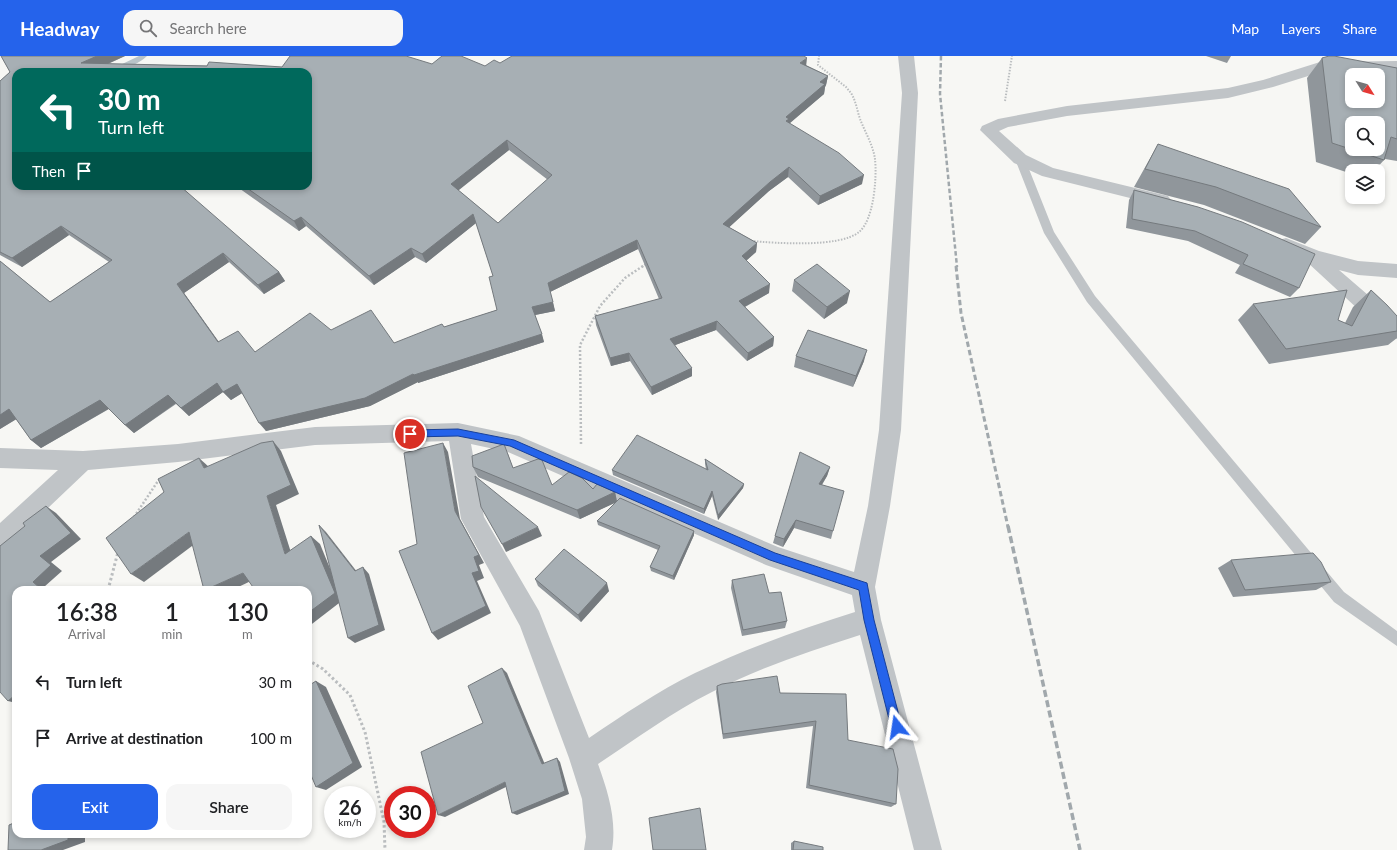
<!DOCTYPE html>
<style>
body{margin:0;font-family:Lato,sans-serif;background:#f6f6f6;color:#202124;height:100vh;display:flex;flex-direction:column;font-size:15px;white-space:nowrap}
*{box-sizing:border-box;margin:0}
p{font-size:13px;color:#757577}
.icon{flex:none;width:22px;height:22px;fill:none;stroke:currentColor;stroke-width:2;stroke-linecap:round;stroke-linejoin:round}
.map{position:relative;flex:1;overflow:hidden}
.panel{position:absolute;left:12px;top:530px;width:300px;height:252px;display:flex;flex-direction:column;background:#fff;border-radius:12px;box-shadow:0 2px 6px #0003}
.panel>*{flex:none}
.top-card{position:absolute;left:12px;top:12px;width:300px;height:122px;border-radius:12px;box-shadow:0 2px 6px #0003;background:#00695c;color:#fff;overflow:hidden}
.needle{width:26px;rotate:127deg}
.controls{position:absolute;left:1345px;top:12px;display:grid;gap:8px}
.controls a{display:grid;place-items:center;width:40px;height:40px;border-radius:8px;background:#fff;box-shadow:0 2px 6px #0003;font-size:20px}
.speed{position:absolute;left:324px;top:730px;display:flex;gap:8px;font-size:20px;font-weight:700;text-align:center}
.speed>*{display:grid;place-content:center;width:52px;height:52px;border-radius:50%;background:#fff;box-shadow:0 2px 6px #0003;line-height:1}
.speed small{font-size:10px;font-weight:400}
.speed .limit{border:6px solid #d22;background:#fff;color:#111}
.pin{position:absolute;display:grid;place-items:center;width:34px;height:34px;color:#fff;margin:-17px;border:2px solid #fff;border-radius:50%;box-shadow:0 1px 4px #0007}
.me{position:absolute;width:44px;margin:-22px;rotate:345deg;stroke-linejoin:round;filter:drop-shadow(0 0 3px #0008)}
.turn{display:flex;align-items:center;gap:14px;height:84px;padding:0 20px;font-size:18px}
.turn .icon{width:52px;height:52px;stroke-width:2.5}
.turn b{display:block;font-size:28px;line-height:34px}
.then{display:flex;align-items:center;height:38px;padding:0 20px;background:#0003;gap:8px;font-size:15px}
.eta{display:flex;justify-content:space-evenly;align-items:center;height:68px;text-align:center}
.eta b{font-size:24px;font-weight:600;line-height:28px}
.action{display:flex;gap:8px;margin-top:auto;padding:8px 20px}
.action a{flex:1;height:46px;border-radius:12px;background:#2563eb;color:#fff;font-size:16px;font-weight:600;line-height:46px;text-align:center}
.action a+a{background:#f6f6f6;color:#202124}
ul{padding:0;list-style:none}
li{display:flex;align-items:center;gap:12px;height:56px;padding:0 20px}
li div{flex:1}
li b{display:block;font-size:15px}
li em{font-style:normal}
header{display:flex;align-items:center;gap:24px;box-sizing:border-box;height:56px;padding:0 20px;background:#2563eb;color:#fff}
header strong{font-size:19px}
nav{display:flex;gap:22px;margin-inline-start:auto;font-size:14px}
.search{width:280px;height:36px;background:#f6f6f6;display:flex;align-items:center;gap:10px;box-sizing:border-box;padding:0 14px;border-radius:12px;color:#757577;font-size:15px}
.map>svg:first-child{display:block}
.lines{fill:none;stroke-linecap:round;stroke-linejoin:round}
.stream{fill:#b9c3c8;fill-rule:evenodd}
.path-far2{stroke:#babdbf;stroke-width:2;stroke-dasharray:1.5 1.5;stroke-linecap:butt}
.path-far1{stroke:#babdbf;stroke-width:2.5;stroke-dasharray:2 2;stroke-linecap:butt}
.path{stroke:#babdbf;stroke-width:3;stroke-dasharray:2.5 2.5;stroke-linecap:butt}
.lane{fill:#c0c4c7;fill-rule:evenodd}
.street{fill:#c0c4c7;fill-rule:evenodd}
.rail-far2{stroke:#a1a8ac;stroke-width:2.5;stroke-dasharray:4.5 2.5;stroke-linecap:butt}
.rail-far1{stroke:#a1a8ac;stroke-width:3;stroke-dasharray:5.5 3;stroke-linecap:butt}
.rail{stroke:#a1a8ac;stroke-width:3.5;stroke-dasharray:7 3.5;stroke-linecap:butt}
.wall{fill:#90969b;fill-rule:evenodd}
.shaded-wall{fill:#757a7e}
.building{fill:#a7afb4;stroke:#757a7e;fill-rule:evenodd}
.route{fill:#2563eb;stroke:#184099}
</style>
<header>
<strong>Headway</strong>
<div class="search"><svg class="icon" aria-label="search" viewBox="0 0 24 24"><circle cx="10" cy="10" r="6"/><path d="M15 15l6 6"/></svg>Search here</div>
<nav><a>Map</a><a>Layers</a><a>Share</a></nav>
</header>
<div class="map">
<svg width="1397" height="794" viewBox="0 0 1397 794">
<rect width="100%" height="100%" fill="#f7f7f4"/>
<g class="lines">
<!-- stream -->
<path class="stream" d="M139 0H147C131 15 108 16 88 16L91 14 118 10Z"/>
<!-- path-far2 -->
<g class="path-far2">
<path d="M1005 45 1012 0"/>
<path d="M751 185C775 187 840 192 859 176 874 164 877 121 875 103 873 89 865 76 860 63 857 54 856 45 851 37L846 31 818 9 819 0"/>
<path d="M642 211 647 207"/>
</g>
<!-- path-far1 -->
<g class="path-far1">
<path d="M581 388 580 289 600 250 625 222 643 210"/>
<path d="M134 461 158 425"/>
</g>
<!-- path -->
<g class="path">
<path d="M108 534 118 496"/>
<path d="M308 604 323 613 350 639 365 676 384 766 385 794"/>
</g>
<!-- lane -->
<path class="lane" d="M1020 100 1025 103 1054 176 1095 240 1344 536 1397 575V590L1334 546 1087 246 1044 177 1015 103Z"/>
<!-- street -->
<g class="street">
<path d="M898 0H914L918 37 901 374 890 450 875 531 881 564 942 794H914L860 579C810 595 759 612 712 636 672 656 636 683 598 708 608 736 617 764 612 794H584L586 781 582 743 569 702 520 570 461 463 449 385 315 389 178 406 88 414 8 490 0 493V467L58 414 0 412V392L83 395 178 388 315 371 458 367 519 380 778 491 854 516 868 450 879 374 902 37ZM471 388 508 396 766 509 852 539 855 556C801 573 747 592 695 617 658 635 623 659 589 682L539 555 484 461Z"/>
<path d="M1397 5V15L1321 16 1273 31 1228 42 1067 60 1008 71 999 75 1026 99 1053 112 1168 140 1171 144 1168 148 1162 150 1042 120 1014 107 980 74 982 70 998 63 1067 50 1228 32 1263 24 1320 6Z"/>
<path d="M1286 182 1319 195 1358 205 1397 208V222L1358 219 1339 214 1397 264V283L1390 280 1372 266 1307 206 1279 194 1277 189 1279 184Z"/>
</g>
<!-- rail-far2 -->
<path class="rail-far2" d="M941 0 940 38 957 211"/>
<!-- rail-far1 -->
<path class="rail-far1" d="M956 210 961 257 1008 471"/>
<!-- rail -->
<path class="rail" d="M1008 470 1080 794"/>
</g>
<!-- wall -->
<g class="wall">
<path d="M1 0H125L108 8 282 11 432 8 485 10 500 7 806 9 828 20 826 29 825 31 824 38 789 67 862 128 818 149 788 121 769 135 729 171 757 187 756 196 746 205 769 237 745 251 774 281 773 290 747 305 716 274 675 289 692 320 652 339 630 305 611 310 596 269 595 260 659 243 638 193 550 236 555 255 535 259 544 286 418 327V326L370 350 266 375 242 337 231 344 223 336 189 360 176 348 134 377 125 369 109 353 41 392 31 384 16 363 0 373V205L50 246 109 206 69 179 22 211 0 199V25L10 16ZM16 16 308 130H236L299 175 306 170 374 229 415 201 426 207 476 167 493 220 497 254 394 287 331 274 255 296 219 286 184 237 229 206 264 238 285 225 279 216ZM509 94 548 124 498 167 458 134Z"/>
<path d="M1206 0H1231L1227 7Z"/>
<path d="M1322 2 1397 12V105L1385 103 1384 104 1374 115H1352V118L1316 106 1307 22Z"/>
<path d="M1158 88 1321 171 1305 188 1204 149 1134 131 1148 106Z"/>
<path d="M1134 134 1198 151 1299 232 1290 241 1235 217 1240 209 1188 185 1126 172 1129 144Z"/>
<path d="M794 224 847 247 824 263 792 235Z"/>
<path d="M1371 234 1397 260V282L1388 289 1269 308 1238 264 1253 248 1338 264 1345 267 1353 251Z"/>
<path d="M796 300 864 305 853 331 794 311Z"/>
<path d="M508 398 513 412 552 429 593 433 615 436 617 445 694 475V479L674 524 651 515 650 511 658 494 598 469 597 465 616 446 580 463 478 421 473 411Z"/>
<path d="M705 403 744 428 743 432 718 464 712 440 704 458 613 419 612 414 706 413 705 408Z"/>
<path d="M830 411 827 420 822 429 833 475 831 483 794 472 783 491 773 487 775 480Z"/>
<path d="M1231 504 1331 526 1316 534 1233 541 1218 512Z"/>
<path d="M535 523 609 535 581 566 538 530Z"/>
<path d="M732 524 787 565 785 572 742 580 731 532Z"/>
<path d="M717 630 780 637 848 684 896 748 891 751 806 732 813 670 723 683 716 636Z"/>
<path d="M794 785 823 794H791V787Z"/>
</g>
<!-- shaded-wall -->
<g class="shaded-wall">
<path d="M97 0H125L89 16 81 7Z"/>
<path d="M807 2 806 11 800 7Z"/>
<path d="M828 20 826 29 825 31 824 38 789 68 785 75 786 61 820 26Z"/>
<path d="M507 84 509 94 454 138 451 128Z"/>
<path d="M789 111 788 121 769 135 723 177V168L770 126Z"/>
<path d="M864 119 862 128 818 149 820 140Z"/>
<path d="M473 158 476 167 426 207 422 198Z"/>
<path d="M301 161 306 170 299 175 294 165Z"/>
<path d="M61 170 69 179 22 211 12 202Z"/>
<path d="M637 184 638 193 550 236 548 227Z"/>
<path d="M757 187 756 196 741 209 742 200Z"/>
<path d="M411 192 415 201 374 229 369 220Z"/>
<path d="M223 197 229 206 184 237 225 295 218 286 177 228Z"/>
<path d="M279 216 285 225 264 238 258 229Z"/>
<path d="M770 228 769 237 739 254V245Z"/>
<path d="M850 235 847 247 824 263 827 251Z"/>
<path d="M553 246 555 255 535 259 532 251Z"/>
<path d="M717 265 716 274 670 291V283Z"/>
<path d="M542 278 544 286 418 327V326L370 350 266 375 259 367Z"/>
<path d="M774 281 773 290 747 305 748 297Z"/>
<path d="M867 294 864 305 853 331 856 320Z"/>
<path d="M629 297 630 305 611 310 610 302Z"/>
<path d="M692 312V320L652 339 651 331Z"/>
<path d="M217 327 237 328 244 336 231 344 223 336 189 360 181 352Z"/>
<path d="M168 339 176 347 134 377 125 369Z"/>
<path d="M100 344 110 352 41 392 31 384Z"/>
<path d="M9 353 20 361 0 373V359Z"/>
<path d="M273 385 281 395 299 438 276 449 294 506 285 498 267 440Z"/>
<path d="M443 387 448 396 460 463 484 507 479 509 484 522 477 525 491 557 438 584 432 577 472 517 455 455Z"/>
<path d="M199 402 209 411 204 412Z"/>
<path d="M830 411 827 420 817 436 819 428Z"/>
<path d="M744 428 743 432 718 464V459Z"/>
<path d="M712 435V440L704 458V453Z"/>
<path d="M615 436 617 446 580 463 577 454Z"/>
<path d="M46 450 56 457 81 483 51 506 62 515 44 531 47 534H42L33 526 40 500Z"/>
<path d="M796 464 794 472 783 491 784 483Z"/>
<path d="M319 469 326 476 361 521 355 515Z"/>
<path d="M538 471 542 480 506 496 502 488Z"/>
<path d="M694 475V479L674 524 673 520Z"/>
<path d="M189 476 200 484 144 526 131 518Z"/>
<path d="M311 480 320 488 343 544 308 571Z"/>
<path d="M363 511 369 518 385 574 355 587 348 582Z"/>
<path d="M243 517 253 524 232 534H205Z"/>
<path d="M607 527 609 535 581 566 578 559Z"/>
<path d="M502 612 507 617 546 711 542 708Z"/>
<path d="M316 625 326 631 362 711 326 734 316 731Z"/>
<path d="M16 638V647L8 645Z"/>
<path d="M557 702 560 706 569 738 517 759 512 757Z"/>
<path d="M505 726 510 729 445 761 438 759Z"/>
<path d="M68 778H85V786L63 794H41Z"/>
</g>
<!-- building -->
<g class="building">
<path d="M1 0H97L81 7 207 10 209 6 282 11 290 0H406L432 8 442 0H461L485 10 494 4 500 7 512 0H804L807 2 800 7 828 20 820 26 825 28 786 61 789 63 786 65 839 97 864 119 820 140 789 111 770 126 723 168 757 187 742 200 770 228 739 245 774 281 748 297 717 265 670 283 692 312 651 331 629 297 610 302 595 260 662 242 637 184 548 227 553 246 532 251 542 278 414 319 413 318 365 342 259 367 237 328 223 336 217 327 181 352 168 339 125 369 100 344 31 384 9 353 0 359V205L50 246 112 204 61 170 12 202 0 196V25L10 16ZM16 16H308V130H244L294 165 301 161 369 220 411 192 422 198 473 158 493 220 489 221 497 254 444 271 442 268 394 287 371 254 331 274 310 257 255 296 238 275 218 286 177 228 223 197 258 229 279 216 180 130H16ZM507 84 552 119 498 167 451 128Z"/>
<path d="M1329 0H1334L1397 12V83L1391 81 1384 104 1332 87 1322 2ZM1352 19H1378V45H1352ZM1352 67H1378V93H1352Z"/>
<path d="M1158 88 1289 133 1321 171 1216 131 1145 113Z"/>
<path d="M1134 134 1198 151 1242 166 1315 198 1299 232 1243 208 1248 199 1195 175 1132 163Z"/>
<path d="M817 208 850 235 827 251 794 224Z"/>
<path d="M1347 234 1338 264 1352 270 1371 234 1387 249 1397 260V275L1286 293 1253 248Z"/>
<path d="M808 274 867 294 856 320 796 300Z"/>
<path d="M637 379 708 414 705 403 744 428 718 459 712 435 704 453 612 414Z"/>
<path d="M273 385 291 429 267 440 285 498 311 480 335 537 308 557V534H255L243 517 205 534H204L189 476 131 518 106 482 164 436 158 423 199 402 204 412 261 387Z"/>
<path d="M443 387 455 455 479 499 474 501 479 515 472 517 486 550 432 577 399 495 417 488 404 397Z"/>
<path d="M504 388 513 412 538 403 542 404 552 429 569 416 582 422 593 433 597 428 615 436 577 454 473 411 472 400Z"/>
<path d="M800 396 830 411 819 428 844 435 833 475 796 464 784 483 775 480Z"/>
<path d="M475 420 538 471 502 488 481 451Z"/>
<path d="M620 442 694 475 673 520 650 511 660 490 597 465Z"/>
<path d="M46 450 71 477 40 500 51 509 33 526 42 534H16V638L8 645 0 636V490L25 470 23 467Z"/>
<path d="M319 469 355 515 363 511 379 569 348 582Z"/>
<path d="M564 493 607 527 578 559 535 523Z"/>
<path d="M1313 497 1321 506 1331 526 1245 534 1231 504Z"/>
<path d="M764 518 769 537 781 536 787 565 743 574 732 524Z"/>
<path d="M502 612 542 708 557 702 565 735 512 757 505 726 438 759 421 696 483 667 468 630Z"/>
<path d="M777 620 780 637 846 638 848 684 893 693 898 713 896 748 809 729 816 665 723 678 717 630 722 628Z"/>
<path d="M316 625 353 707 316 731 308 712V630Z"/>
<path d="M700 752 706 794H653L649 762Z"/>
<path d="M16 766V778H68V784L41 794H8L9 769Z"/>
<path d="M794 785 823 791V794H793Z"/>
</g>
<!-- route -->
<path class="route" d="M458 373 514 384 775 497 867 527 874 564 902 671 901 675 897 676 893 675 891 671 864 564 859 534 770 504 510 390 458 380 410 381 406 378 410 374Z"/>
</svg>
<div class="controls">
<a><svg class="needle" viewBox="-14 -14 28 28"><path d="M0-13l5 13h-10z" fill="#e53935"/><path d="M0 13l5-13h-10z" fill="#757577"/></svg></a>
<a><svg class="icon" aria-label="search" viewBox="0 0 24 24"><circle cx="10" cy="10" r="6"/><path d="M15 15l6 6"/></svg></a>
<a><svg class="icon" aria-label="layers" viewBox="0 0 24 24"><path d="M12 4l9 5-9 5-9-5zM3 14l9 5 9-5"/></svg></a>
</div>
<div class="speed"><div>26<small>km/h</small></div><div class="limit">30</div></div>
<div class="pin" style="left:410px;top:378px;background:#d93025"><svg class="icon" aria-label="arrive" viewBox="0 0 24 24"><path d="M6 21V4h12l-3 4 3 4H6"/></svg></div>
<svg class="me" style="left:897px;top:671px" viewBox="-20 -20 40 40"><path d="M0-17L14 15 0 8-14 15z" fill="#2563eb" stroke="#fff" stroke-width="4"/></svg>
<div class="top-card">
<div class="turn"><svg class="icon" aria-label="left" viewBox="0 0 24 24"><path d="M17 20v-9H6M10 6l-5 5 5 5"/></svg><div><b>30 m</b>Turn left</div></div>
<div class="then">Then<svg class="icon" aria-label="arrive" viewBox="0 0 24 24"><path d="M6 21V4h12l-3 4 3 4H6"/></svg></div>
</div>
<section class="panel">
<div class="eta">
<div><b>16:38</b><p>Arrival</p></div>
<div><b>1</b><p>min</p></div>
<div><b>130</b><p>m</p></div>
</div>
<ul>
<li><svg class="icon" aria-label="left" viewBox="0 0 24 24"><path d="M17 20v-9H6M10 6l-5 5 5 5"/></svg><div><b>Turn left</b></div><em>30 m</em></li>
<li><svg class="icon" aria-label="arrive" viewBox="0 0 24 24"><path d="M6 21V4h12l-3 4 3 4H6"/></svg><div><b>Arrive at destination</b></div><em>100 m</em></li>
</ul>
<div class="action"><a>Exit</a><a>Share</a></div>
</section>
</div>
